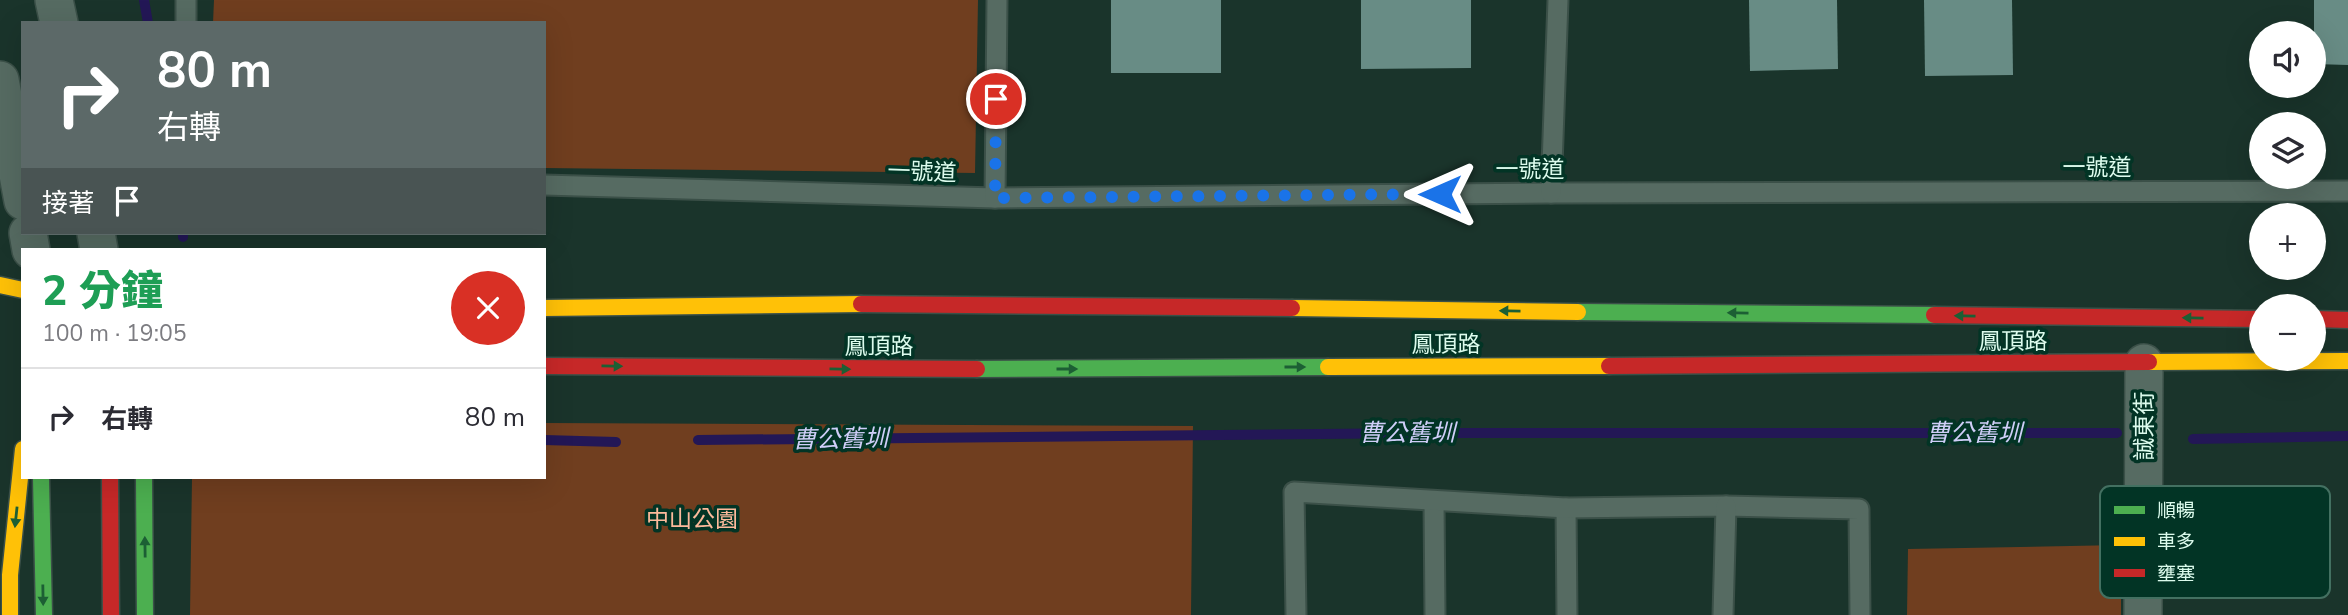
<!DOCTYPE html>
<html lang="zh-TW">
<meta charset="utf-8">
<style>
body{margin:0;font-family:"Nunito Sans","Noto Sans TC",sans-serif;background:#f7f7f7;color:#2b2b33;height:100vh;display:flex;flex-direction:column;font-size:26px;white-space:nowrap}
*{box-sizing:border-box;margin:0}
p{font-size:23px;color:#7c7c81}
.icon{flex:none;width:38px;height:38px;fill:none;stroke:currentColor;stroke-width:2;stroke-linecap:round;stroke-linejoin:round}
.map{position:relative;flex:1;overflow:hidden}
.details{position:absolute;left:21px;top:248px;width:525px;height:231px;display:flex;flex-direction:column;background:#fff;border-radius:0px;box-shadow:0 7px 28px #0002}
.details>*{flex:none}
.hud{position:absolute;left:21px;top:21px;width:525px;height:214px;border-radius:0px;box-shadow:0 7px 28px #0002;background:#5c6968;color:#fff;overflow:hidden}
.buttons{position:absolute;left:2249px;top:21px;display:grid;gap:14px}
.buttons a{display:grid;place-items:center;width:77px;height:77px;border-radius:50%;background:#fff;box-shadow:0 7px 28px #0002;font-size:35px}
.pin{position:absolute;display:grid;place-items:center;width:60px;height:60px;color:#fff;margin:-30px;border:4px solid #fff;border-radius:50%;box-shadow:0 2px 7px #0007}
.me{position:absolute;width:77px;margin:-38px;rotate:270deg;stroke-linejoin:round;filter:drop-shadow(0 0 5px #0008)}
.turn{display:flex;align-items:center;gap:24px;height:147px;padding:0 21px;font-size:32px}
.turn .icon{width:91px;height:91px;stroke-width:2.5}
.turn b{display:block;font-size:49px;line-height:60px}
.then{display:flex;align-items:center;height:66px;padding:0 21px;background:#0003;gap:14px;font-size:26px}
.round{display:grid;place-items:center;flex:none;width:74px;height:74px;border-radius:37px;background:#f7f7f7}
.summary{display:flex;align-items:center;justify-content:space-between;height:119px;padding:0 21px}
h1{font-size:42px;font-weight:800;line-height:52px;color:#1e9e55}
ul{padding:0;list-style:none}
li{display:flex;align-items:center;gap:21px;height:98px;padding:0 21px;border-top:2px solid #e1e1e2}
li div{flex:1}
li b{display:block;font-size:26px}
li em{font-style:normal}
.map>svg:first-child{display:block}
.green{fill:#703e1f}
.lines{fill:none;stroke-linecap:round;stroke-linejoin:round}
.stream{stroke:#231756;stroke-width:10}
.building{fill:#688c85}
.lane-casing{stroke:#3b5048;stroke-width:23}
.street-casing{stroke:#3b5048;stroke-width:40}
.fast-casing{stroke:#3b5048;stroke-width:19}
.slow-casing{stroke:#3b5048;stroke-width:19}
.jam-casing{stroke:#3b5048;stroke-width:19}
.lane{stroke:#566b62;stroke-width:19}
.street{stroke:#566b62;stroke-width:37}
.fast{stroke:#4caf50;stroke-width:16}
.slow{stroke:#ffc107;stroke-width:16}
.jam{stroke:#c62828;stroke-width:16}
.oneway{fill:#1c5f34}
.route{stroke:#1a73e8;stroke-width:12;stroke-dasharray:0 21.6}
.labels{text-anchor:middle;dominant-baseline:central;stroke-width:7;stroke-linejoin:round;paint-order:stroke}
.street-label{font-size:23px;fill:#dcfbed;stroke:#023425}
.park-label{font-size:23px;fill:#fcba9b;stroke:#023425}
.water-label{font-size:24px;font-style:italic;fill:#cfcef8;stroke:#023425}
.key{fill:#023425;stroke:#437061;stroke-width:2}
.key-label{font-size:19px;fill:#dcfbed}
</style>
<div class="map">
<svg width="2348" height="615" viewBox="0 0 2348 615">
<rect width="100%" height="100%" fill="#1a342b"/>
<!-- green -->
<g class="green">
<path d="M214 0H978L975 173 544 168V23H213Z"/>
<path d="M544 423 1193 426 1191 615H190L192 478H544Z"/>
<path d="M2121 545V615H1907L1908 549Z"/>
</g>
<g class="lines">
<!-- stream -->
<g class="stream">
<path d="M144 0 148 23"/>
<path d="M183 233V237"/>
<path d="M2193 439 2348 436"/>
<path d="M544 440 616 442"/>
<path d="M698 440 1421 433H2117"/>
</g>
</g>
<!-- building -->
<g class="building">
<rect x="1111" y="0" width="110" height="73"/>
<path d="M1361 0H1471V68L1361 69Z"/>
<path d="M1749 0H1837L1838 69 1750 71Z"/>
<path d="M1924 0H2012L2013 75 1925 76Z"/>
<path d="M2314 0H2348V65L2314 64Z"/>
</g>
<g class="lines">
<!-- lane casing -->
<g class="lane-casing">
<g id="lane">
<path d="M186 23V0"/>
<path d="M544 185 995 198 1551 193 2348 191"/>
<path d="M1551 193 1558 0"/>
<path d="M995 198 997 0"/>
<path d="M1434 502 1435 615"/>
<path d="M1566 508 1567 615"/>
<path d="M1296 615 1294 492 1566 508 1726 506 1859 509 1860 615"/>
<path d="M1723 615 1726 506"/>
</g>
</g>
<!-- street casing -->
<g class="street-casing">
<g id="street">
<path d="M54 0 59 23"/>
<path d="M0 80 23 201"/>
<path d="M28 233 31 250"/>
<path d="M96 233 99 250"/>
<path d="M2143 615 2144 363"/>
</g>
</g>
<!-- fast casing -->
<g class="fast-casing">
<g id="fast">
<path d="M1578 312 1934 315"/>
<path d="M977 369 1328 367"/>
<path d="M41 478 44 615"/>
<path d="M144 478 145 615"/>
</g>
</g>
<!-- slow casing -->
<g class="slow-casing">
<g id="slow">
<path d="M0 285 23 290"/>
<path d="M544 308 861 304"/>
<path d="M1292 308 1578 312"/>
<path d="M2149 362 2348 361"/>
<path d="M1328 367 1609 366"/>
<path d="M10 615V575L23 449"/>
</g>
</g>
<!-- jam casing -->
<g class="jam-casing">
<g id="jam">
<path d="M861 304 1292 308"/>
<path d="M1934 315 2261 319"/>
<path d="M2314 319 2348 320"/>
<path d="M544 366 977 369"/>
<path d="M1609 366 2149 362"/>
<path d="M110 478 111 615"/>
</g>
</g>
<!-- lane -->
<use href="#lane" class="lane"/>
<!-- street -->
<use href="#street" class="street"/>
<!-- fast -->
<use href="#fast" class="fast"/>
<!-- slow -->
<use href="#slow" class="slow"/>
<!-- jam -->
<use href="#jam" class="jam"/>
</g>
<!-- one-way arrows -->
<defs><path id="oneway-solid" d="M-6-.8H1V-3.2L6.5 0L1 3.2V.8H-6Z" transform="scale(1.75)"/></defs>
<g class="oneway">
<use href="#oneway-solid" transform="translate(1510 311) rotate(-179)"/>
<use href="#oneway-solid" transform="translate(1738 313) rotate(-179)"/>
<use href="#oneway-solid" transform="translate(1965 316) rotate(-179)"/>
<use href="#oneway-solid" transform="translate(2193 318) rotate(-179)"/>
<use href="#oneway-solid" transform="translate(612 366) rotate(1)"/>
<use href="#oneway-solid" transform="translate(1295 367)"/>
<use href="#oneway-solid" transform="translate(840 369) rotate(1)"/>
<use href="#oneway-solid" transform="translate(1067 369)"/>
<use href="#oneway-solid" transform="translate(16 517) rotate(96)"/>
<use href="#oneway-solid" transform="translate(145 547) rotate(-91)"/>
<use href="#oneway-solid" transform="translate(43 595) rotate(89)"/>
</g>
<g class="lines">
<!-- route -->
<path class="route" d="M996 99 995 198 1440 194"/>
</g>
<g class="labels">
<!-- street labels -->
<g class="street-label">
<text x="2097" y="167">一號道</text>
<text x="1530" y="169">一號道</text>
<text transform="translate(922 172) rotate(2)">一號道</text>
<text x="2013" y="341">鳳頂路</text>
<text x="1446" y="344">鳳頂路</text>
<text x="879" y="346">鳳頂路</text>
<text transform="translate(2144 426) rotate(-90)">誠東街</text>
</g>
<!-- park labels -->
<g class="park-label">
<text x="692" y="519">中山公園</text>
</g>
<!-- water labels -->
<g class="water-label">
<text x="1407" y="433">曹公舊圳</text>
<text x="1974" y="433">曹公舊圳</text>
<text transform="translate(840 439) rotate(-1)">曹公舊圳</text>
</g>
</g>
<!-- legend -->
<rect x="2100" y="486" width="230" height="112" rx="10" class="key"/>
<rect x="2114" y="506" width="31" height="8" fill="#4caf50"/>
<rect x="2114" y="537" width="31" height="9" fill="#ffc107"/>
<rect x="2114" y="569" width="31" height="8" fill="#c62828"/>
<g class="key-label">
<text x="2157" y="517">順暢</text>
<text x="2157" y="548">車多</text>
<text x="2157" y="580">壅塞</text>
</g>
</svg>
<div class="buttons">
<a><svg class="icon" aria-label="sound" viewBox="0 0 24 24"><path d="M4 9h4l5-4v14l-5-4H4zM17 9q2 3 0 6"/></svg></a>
<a><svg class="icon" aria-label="layers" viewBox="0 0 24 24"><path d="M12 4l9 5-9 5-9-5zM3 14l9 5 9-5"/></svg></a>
<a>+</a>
<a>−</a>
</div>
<div class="pin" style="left:996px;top:99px;background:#d93025"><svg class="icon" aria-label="arrive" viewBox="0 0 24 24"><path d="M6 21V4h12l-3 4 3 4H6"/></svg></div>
<svg class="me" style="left:1440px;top:194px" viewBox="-20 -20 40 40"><path d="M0-17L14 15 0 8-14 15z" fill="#1a73e8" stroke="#fff" stroke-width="4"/></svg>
<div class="hud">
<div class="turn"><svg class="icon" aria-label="right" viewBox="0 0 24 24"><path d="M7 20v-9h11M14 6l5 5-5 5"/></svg><div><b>80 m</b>右轉</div></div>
<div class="then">接著<svg class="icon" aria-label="arrive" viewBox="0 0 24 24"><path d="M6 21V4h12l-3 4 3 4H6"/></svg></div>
</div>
<section class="details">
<div class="summary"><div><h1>2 分鐘</h1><p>100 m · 19:05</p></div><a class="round" style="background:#d93025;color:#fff"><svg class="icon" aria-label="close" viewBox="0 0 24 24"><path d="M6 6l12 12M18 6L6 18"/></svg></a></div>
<ul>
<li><svg class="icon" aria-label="right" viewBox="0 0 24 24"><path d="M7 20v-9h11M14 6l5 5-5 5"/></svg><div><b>右轉</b></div><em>80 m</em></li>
</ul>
</section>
</div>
